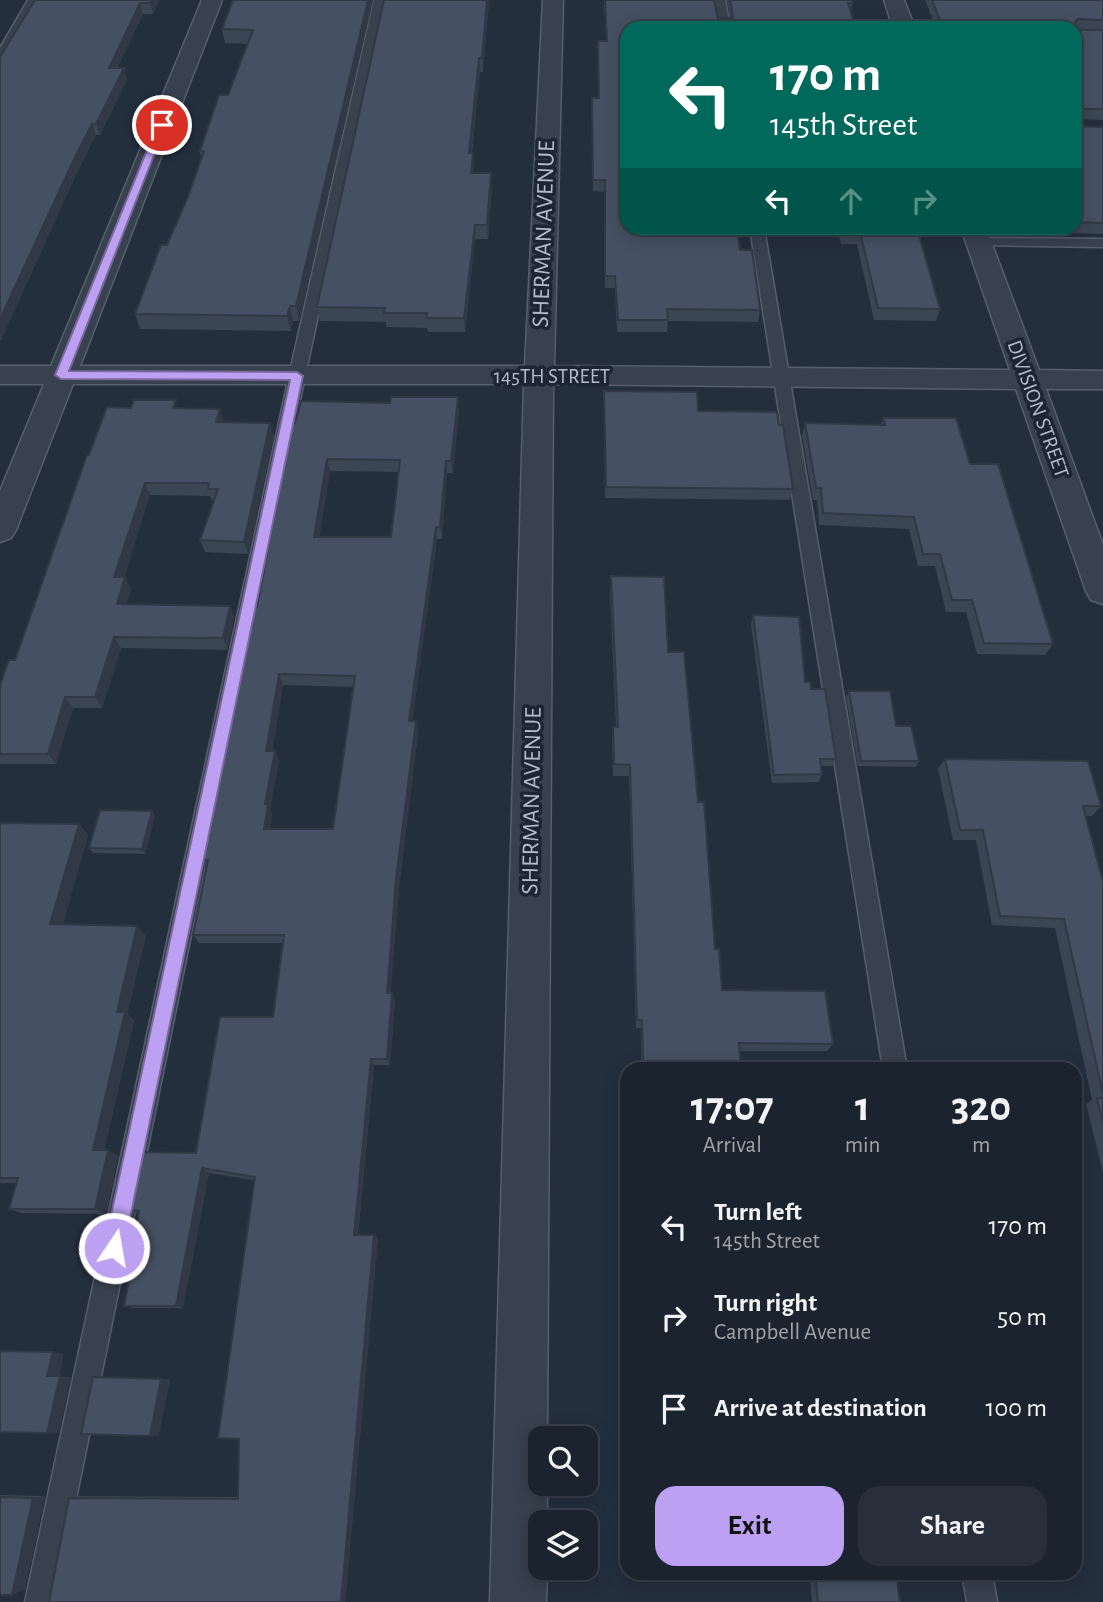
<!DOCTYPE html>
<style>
body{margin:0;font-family:"Alegreya Sans",sans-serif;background:#282f3a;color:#f1f3f6;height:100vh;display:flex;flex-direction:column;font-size:26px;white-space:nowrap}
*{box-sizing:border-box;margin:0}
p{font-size:23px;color:#a0a4aa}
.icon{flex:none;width:38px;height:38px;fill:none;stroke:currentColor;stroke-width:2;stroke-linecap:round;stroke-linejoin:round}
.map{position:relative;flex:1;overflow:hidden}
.side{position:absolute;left:620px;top:1062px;width:462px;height:518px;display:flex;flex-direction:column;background:#1b232e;border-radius:21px;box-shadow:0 4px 18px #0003,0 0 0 2px #39404a}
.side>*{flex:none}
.top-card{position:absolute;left:620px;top:21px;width:462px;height:214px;border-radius:21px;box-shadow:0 4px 18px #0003,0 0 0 2px #39404a;background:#00695c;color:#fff;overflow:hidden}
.tools{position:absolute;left:528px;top:1426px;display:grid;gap:14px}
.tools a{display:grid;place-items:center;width:70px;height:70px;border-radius:14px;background:#1b232e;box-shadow:0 4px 18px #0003,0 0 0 2px #39404a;font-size:35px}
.pin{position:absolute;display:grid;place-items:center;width:60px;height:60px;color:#fff;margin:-30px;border:4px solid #fff;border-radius:50%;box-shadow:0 2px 7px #0007}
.me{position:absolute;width:77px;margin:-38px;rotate:12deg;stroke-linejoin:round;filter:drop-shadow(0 0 5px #0008)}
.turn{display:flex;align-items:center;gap:24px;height:147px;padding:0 35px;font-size:32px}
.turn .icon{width:91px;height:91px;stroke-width:2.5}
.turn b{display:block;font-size:49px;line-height:60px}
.lanes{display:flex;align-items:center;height:66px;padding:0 35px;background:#0003;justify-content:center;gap:35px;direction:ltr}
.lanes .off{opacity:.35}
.eta{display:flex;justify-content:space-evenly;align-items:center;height:119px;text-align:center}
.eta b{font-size:42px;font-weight:600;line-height:49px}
.button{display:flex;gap:14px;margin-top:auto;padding:14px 35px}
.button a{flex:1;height:80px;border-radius:21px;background:#bca0f2;color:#111;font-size:28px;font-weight:600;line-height:80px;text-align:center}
.button a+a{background:#282f3a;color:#f1f3f6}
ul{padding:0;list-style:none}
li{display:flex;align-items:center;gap:21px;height:91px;padding:0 35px}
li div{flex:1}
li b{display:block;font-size:26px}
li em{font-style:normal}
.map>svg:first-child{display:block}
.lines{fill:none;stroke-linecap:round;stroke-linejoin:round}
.service-casing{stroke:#565f6c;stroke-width:3}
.minor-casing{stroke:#565f6c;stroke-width:3}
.service{fill:#38414e;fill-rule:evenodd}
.minor{fill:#38414e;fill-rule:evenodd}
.wall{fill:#3b4654;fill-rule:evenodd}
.shaded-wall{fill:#303945}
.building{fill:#455162;stroke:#303945;stroke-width:2;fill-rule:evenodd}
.route{fill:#bca0f2;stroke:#7a689d;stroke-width:2}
.labels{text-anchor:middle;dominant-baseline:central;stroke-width:7;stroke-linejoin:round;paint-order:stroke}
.far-street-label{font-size:21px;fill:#b4bcc9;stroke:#1d2633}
.street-label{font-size:24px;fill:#b4bcc9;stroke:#1d2633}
</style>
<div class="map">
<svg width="1103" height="1602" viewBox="0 0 1103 1602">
<rect width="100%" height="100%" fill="#242f3e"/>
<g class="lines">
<!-- service casing -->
<g class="service-casing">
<g id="service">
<path d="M28 0H40L6 58 0 62V48Z"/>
<path d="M374 0H386L305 376 55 1602H25L289 376Z"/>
<path d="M713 0H725L730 28H718Z"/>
<path d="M750 228H764L907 1069H883Z"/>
<path d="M979 238 1103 239V247L974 245V239Z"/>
<path d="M962 1573H992L997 1602H967Z"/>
</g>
</g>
<!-- minor casing -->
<g class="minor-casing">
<g id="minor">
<path d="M202 0H222L80 366H525L543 0H563L554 366 1010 370 961 228H986L1039 370 1103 371V389H1046L1103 545V604L1091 600 1086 591 1016 389 553 384 547 1438H541V1484H547V1522H541V1568H547L546 1602H490L524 384H73L16 530 11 538 0 542V491L44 384H0V366H51Z"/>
<path d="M884 0H904L915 28H893Z"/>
</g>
</g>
<!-- service -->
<use href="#service" class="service"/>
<!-- minor -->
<use href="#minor" class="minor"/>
</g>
<!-- wall -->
<g class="wall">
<path d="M35 0H159L153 14H143L117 68 127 79 100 135H96L79 168 1 340H0V57Z"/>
<path d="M373 0 299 321H293L291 331 140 329 135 314 188 197 201 157 200 151 228 95 247 44 225 43 222 29Z"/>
<path d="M489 0 483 72H480L472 153H473V173L492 188 488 239H475L465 332H428L427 328 386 327V322L320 321 317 307Z"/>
<path d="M604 0H714L718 19 730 18 727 0H851L852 3 851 10 854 22 853 28H626L740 250 760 310 758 322 668 321 667 332H617L615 288H605L604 192 593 191 592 98H599L598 41H606Z"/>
<path d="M925 0H1103V30H1078H1103V120L1076 119V126L1103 127V234L1044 232 1042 228H1074V28H936Z"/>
<path d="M837 228H917L940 309 936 321 874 320 857 244H841Z"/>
<path d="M604 391 698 411 779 425 793 489 790 500 605 498Z"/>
<path d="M179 408 224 421V422L274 435 248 554 205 552 200 540 214 501H212L210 496 150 495 124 577H125L131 589 126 604 230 606 234 617 227 650 121 648 102 708H73L56 764H0V685L15 660 89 455Z"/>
<path d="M459 409 453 473H447L442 539H437L412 721H416L418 732 399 888 390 993 395 1000 390 1065H374L358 1235H374L378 1238 345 1602H49L69 1498 79 1496 238 1497 254 1180 209 1173 183 1308H133L124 1306 140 1225 136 1224 138 1214 129 1210 196 1153 273 1017 283 943H199L193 935 207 868 201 860 257 607 292 423ZM330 471 398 472 391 537H319ZM283 685 354 687 333 829H270L272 813 270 809 279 761 272 751Z"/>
<path d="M883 418 970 464 1053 644 1045 655 977 654 966 612H946L935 566H918L909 529 819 525 817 500H813L802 436 805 423 881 425Z"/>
<path d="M611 576 668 652 698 802 715 949 722 990 833 1044 827 1051H739L741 1069H641V1028H636L629 776H613L612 739 613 727H616L610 590Z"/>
<path d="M753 615 811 689 836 759 832 766H821L822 774 819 782 772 783 751 624Z"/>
<path d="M849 691 919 761 916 767 858 766 846 697Z"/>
<path d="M945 759 1101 806 1092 816H1086L1103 882V1173L1086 1104 1092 1100 1055 928 992 925 976 840H953L938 769Z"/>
<path d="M152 811 155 816 145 854 93 853 89 848Z"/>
<path d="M0 823 79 824 88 835 63 924 146 936 127 1014 134 1021 104 1150 118 1156 106 1214 22 1213 9 1209 16 1183H0Z"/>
<path d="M0 1495 45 1496 25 1590 0 1595Z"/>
<path d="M809 1573H896L900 1602H812Z"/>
</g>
<!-- shaded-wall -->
<g class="shaded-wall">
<path d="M152 0H159L153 14 150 3Z"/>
<path d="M368 0H373L299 321 296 306Z"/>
<path d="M487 0H489L483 72 482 58Z"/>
<path d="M140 3 143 14 112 78 109 68Z"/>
<path d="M479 58 480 72 470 168 469 153Z"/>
<path d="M124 68 127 79 100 135 96 124Z"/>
<path d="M92 124 96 135 79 168 1 340 0 337V319L75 157Z"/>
<path d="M473 153 474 168 472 188 471 173Z"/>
<path d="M491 173 492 188 488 239 487 225Z"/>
<path d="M475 225V239L465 332 464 318Z"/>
<path d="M290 306 293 321 291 331 287 316Z"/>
<path d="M458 397 459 409 453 473 451 461Z"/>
<path d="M220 409 224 421 220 435 216 422Z"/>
<path d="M270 423 274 435 248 554 244 542Z"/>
<path d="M327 459 330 471 317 548 314 537Z"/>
<path d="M446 461 447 473 442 539 440 527Z"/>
<path d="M145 483 150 495 120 589 114 577Z"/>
<path d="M436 527 437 539 411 732 409 721Z"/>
<path d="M125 577 131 589 123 616 117 604Z"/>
<path d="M230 606 234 617 227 650 223 638Z"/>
<path d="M114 637 121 648 102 708 95 697Z"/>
<path d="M279 674 283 685 271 761 266 751Z"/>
<path d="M65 697 73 708 56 764 48 754Z"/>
<path d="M416 721 418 732 399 888 390 1000 387 993 396 879Z"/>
<path d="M275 751 279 761 270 809 272 813 268 839 264 829 265 804Z"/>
<path d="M152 811 155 816 145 854 142 849Z"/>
<path d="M79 824 88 835 60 934 50 924Z"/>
<path d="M137 926 146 936 127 1014 134 1021 103 1156 93 1150 117 1012Z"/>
<path d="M392 993 395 1000 390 1065 387 1059Z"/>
<path d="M371 1059 374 1065 357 1238 354 1235Z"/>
<path d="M108 1150 118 1156 106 1214 95 1209Z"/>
<path d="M202 1168 209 1173 183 1308 176 1306Z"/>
<path d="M374 1235 378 1238 345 1602H341Z"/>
<path d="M53 1352 64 1354 59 1377 47 1376Z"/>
<path d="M60 1376 71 1377 59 1433H47Z"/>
<path d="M161 1379H170L159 1436H150Z"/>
<path d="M45 1496 25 1590 12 1595 33 1498Z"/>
</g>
<!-- building -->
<g class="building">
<path d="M35 0H152L150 3H140L109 68H124L96 124H92L75 157 0 319V57Z"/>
<path d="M233 0H368L296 306H290L287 316 135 314 161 245H167L188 197 204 151H200L219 95H228L253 30 222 29Z"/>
<path d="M384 0H487L482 58H479L469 153H473L471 173H491L487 225H475L464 318H426L427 313H384L385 308 317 307Z"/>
<path d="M605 0H714L718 19 733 18 730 0H851L852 3H848L854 22H844L846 28H626V228H737L740 250H752L760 310 667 309 668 320H618L615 276H605V180H593L592 98H599L598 41H607Z"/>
<path d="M932 0H1103V20L1078 19 1075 22 1078 30H1103V109H1076V126L1103 127V223L1074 222V28H943Z"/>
<path d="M843 228H917L940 309 878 308 860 232H844Z"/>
<path d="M604 391 697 392 698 411 777 412 779 425H783L793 489 606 487Z"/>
<path d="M391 397H458L451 461H446L440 527H436L409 721H416L396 879 387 993H392L387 1059H371L354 1235H374L341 1602H49L69 1498 238 1499 239 1439 218 1438 255 1177 202 1168 176 1306H124L140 1224H136L139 1211 129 1210 141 1152 196 1153 220 1017H273L284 935H193L208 860H201L254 606 257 607 292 423H295L301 401 390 403ZM327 459 400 460 391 537H314ZM279 674 355 676 333 829H264L268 804H265L275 751H266Z"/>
<path d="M134 400H176L173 408 220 409 216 422 270 423 244 542 200 540 218 489H208L209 483H145L114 577H125L117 604 230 606 223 638 114 637 95 697H65L48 754H0V685L9 660H15L87 455H89L107 407 131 408Z"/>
<path d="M883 418H956L970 464H998L1053 644 984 643 972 600H952L940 554H923L914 517 823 513 821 488H816L805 423 885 425Z"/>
<path d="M611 576 664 577 668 652H684L698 802H704L715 949H719L722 990 825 991 833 1044 739 1043 741 1069H643L642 1020H637L630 765 614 764 613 727H618Z"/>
<path d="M753 615 799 617 805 682H810L811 689H825L836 759H820L822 774 774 775Z"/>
<path d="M849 691H890L896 726H911L919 761H861Z"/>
<path d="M945 759 1088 761 1101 806H1083L1103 882V1094L1064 919 1000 916 983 830H960Z"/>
<path d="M100 810 152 811 142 849 89 848Z"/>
<path d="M0 823 79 824 50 924 137 926 117 1012H125L93 1150H108L95 1209H9L18 1178H0Z"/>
<path d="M1097 1098H1103V1123Z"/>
<path d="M0 1351 53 1352 47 1376H60L47 1433 0 1432Z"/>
<path d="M93 1377 161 1379 150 1436 81 1434Z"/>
<path d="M0 1497 33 1498 12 1595H0Z"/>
<path d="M815 1573H896L900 1602H818Z"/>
</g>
<!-- route -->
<path class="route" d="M158 123 166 125 69 371 297 372 303 376 124 1248 121 1255 114 1258 107 1255 104 1248 290 380 61 379 55 375Z"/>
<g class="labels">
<!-- far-street labels -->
<g class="far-street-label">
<text x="552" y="376">145TH STREET</text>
<text transform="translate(1038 409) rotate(70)">DIVISION STREET</text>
</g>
<!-- street labels -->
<g class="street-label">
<text transform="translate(544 234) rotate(-88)">SHERMAN AVENUE</text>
<text transform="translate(532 801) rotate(-89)">SHERMAN AVENUE</text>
</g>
</g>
</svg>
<div class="tools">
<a><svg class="icon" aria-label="search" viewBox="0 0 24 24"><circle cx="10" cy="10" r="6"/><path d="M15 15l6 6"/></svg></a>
<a><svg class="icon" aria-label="layers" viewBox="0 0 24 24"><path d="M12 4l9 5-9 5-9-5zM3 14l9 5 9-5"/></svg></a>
</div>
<div class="pin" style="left:162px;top:125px;background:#d93025"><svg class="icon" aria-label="arrive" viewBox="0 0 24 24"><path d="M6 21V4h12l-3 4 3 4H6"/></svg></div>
<svg class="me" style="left:114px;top:1248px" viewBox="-20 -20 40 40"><circle r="17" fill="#bca0f2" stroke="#fff" stroke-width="3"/><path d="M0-11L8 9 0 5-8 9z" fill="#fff"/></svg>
<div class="top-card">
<div class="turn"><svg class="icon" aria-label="left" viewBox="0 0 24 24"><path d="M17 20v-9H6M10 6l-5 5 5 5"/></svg><div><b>170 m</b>145th Street</div></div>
<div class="lanes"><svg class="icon" aria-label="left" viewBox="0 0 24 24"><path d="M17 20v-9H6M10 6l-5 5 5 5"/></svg><svg class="icon off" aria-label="ahead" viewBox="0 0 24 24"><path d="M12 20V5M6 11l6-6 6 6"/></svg><svg class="icon off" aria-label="right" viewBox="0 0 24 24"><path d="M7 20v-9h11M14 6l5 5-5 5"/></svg></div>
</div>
<section class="side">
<div class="eta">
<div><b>17:07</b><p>Arrival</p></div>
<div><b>1</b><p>min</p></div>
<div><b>320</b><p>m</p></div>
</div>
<ul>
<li><svg class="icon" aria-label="left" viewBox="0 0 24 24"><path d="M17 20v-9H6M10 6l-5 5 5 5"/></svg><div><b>Turn left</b><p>145th Street</p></div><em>170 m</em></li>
<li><svg class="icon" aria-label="right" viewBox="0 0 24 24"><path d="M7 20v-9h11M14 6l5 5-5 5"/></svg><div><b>Turn right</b><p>Campbell Avenue</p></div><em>50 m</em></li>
<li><svg class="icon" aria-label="arrive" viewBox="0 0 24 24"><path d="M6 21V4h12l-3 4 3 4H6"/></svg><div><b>Arrive at destination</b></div><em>100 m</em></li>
</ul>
<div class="button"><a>Exit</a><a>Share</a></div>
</section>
</div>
